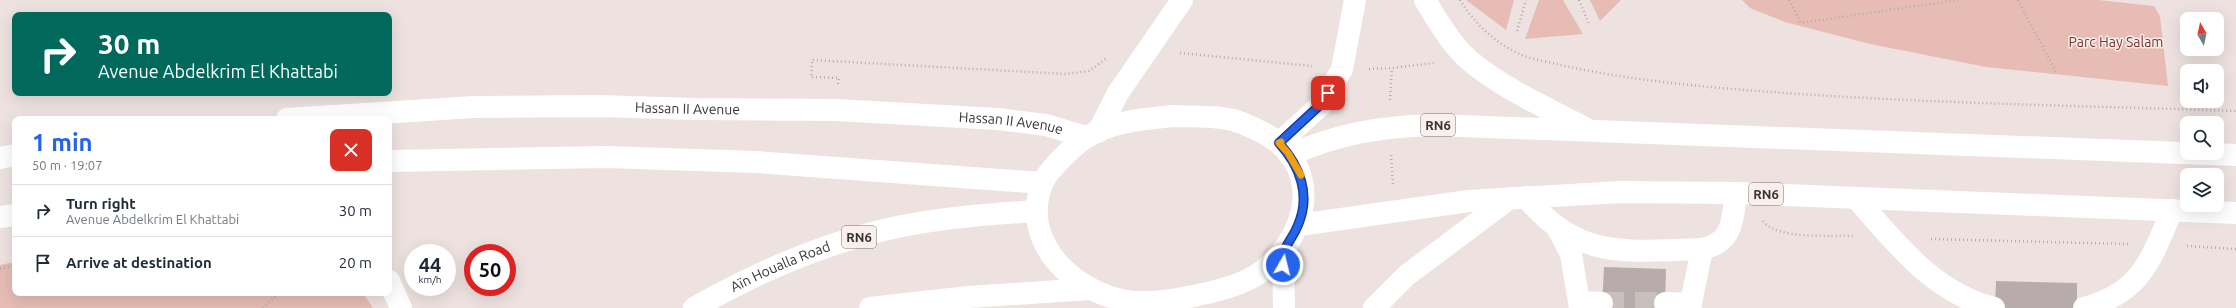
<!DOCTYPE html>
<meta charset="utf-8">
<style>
body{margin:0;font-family:Ubuntu,sans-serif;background:#f2f2f3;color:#1f2937;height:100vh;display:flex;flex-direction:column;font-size:15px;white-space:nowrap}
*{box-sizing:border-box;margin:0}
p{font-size:13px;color:#747a83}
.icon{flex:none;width:22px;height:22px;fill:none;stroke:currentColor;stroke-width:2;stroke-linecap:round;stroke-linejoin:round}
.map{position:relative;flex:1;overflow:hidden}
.side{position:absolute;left:12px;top:116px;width:380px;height:180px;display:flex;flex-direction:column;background:#fff;border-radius:8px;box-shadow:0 4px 16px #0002}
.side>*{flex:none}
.guide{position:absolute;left:12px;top:12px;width:380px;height:84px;border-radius:8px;box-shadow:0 4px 16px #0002;background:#00695c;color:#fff;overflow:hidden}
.needle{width:26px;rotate:351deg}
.buttons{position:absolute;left:2180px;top:12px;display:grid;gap:8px}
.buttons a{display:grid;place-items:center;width:44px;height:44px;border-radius:8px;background:#fff;box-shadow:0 4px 16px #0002;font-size:20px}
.speed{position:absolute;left:404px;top:244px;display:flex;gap:8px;font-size:20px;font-weight:700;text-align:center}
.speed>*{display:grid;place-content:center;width:52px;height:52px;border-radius:50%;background:#fff;box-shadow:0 4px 16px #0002;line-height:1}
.speed small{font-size:10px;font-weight:400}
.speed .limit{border:6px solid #d22;background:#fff;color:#111}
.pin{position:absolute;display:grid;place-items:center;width:34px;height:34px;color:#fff;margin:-17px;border-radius:8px;box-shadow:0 2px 6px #0006}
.me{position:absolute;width:44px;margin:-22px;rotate:8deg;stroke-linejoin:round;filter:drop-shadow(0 0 3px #0008)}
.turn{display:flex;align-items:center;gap:14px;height:84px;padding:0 20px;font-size:18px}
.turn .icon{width:52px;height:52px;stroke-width:2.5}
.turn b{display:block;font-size:28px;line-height:34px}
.round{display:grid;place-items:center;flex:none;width:42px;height:42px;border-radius:8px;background:#f2f2f3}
.summary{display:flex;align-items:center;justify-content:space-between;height:68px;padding:0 20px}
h1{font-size:24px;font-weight:700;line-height:30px;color:#2563eb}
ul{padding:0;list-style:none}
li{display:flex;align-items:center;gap:12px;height:52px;padding:0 20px;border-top:1px solid #e0e1e3}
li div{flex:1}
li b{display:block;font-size:15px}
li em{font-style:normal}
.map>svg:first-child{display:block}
.green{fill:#e7bcb5}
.building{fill:#b7acab}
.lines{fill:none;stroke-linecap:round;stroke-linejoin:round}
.minor-tunnel{stroke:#c9bfbd;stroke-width:22;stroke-dasharray:22 11;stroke-linecap:butt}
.path{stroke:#b5adab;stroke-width:2.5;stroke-dasharray:1 3;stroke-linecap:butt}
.minor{stroke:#fff;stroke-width:22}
.major{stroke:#fff;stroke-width:22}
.highway{stroke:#fff;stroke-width:22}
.route-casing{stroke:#184099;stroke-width:10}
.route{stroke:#2563eb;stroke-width:7}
.slow{stroke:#f59e0b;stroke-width:7}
.labels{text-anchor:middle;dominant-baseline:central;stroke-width:3;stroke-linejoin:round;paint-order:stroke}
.shield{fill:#faefed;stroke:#726c6b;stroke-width:1}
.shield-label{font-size:13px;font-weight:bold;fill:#383433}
.park-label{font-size:14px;fill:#76342c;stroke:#faefed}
.street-label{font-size:14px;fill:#383433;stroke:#faefed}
</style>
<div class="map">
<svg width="2236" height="308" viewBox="0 0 2236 308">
<rect width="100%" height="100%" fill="#ede2e0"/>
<!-- green -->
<g class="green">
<path d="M1466 0H1514L1506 30Z"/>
<path d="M1539 0H1563L1583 34 1525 39Z"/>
<path d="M1590 0H1621L1600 21Z"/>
<path d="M1742 0H2098L2154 6 2160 16 2168 86 1986 67 1870 44 1785 22 1750 8Z"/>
<path d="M15 262V293H363L373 308H0V265Z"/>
</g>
<!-- building -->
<g class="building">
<path d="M1604 267 1666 269 1665 308H1602Z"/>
<path d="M1996 281 2077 283V308H1995Z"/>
</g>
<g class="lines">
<!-- minor-tunnel -->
<path class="minor-tunnel" d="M1602 303H1665"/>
<!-- path -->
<g class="path">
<path d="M1460 0C1475 24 1496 44 1522 55 1534 60 1549 62 1561 65 1614 77 1667 83 1721 88 1892 103 2064 105 2236 111"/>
<path d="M1579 0 1589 24"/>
<path d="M1789 0 1801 23 1958 0"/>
<path d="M2018 0 2057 74"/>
<path d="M1517 31 1526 0"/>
<path d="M1180 53 1312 66"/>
<path d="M1369 69 1392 68 1434 63"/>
<path d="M838 84 839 78 811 77 812 60 1066 74 1089 71 1107 58"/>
<path d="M1390 100 1392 68"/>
<path d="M1391 155 1393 184"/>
<path d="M1763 221C1777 240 1831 235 1854 236"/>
<path d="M1931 239 2128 244"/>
<path d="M2187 246 2236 249"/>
<path d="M0 269 15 265"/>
<path d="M263 308 279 293"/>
</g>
<!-- minor -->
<g class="minor">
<path d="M1098 132 1118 93 1182 0"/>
<path d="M1279 143 1321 105 1342 69 1355 0"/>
<path d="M1526 197C1578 261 1628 251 1702 249 1734 242 1732 220 1736 193"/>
<path d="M1856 198C1896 243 1933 293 1994 308"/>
<path d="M1558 229 1571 254 1580 308"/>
<path d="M1579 302 1602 303"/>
<path d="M1665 303 1691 304"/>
<path d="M1690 308 1702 249"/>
<path d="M2084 308C2141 293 2151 260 2172 210"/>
</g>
<!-- major -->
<path class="major" d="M1283 250 1284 308"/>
<!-- highway -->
<g class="highway">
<path d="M1425 0C1435 17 1445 34 1458 49 1485 80 1548 109 1585 128"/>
<path d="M1174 116C1196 117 1222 115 1242 123 1254 128 1271 136 1280 144 1323 183 1301 242 1261 272 1243 285 1214 292 1193 296 1170 301 1144 305 1121 300 1069 288 1021 240 1042 184 1047 171 1075 144 1087 137 1112 121 1145 119 1174 116Z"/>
<path id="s1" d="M287 119 474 107 599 106 695 109 836 110 998 119 1046 125 1086 137"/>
<path d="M1289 155C1341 133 1378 127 1435 125L2236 155"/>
<path d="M0 158 15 155"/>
<path d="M389 161 606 157 756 162 1042 183"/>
<path d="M0 217 15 215"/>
<path d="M1299 225 1469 201 1620 192 1736 193 2236 213"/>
<path d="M389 281 401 308"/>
<path id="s2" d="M694 308C759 271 828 241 902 226 946 217 992 214 1037 211"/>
<path d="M870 308 968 297 1090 289"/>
<path d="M1374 308 1407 275 1510 198"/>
</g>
</g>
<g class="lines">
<!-- route casing -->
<g class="route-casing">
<path id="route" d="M1283 265C1283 243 1291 243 1298 225 1311 195 1300 166 1279 143L1320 105 1328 93"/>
</g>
<!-- route -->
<use href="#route" class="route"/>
<!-- slow -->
<path class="slow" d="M1281 142 1279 143 1288 153 1301 175"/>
</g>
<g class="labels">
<!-- shield labels -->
<g class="shield">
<rect x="1421" y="114" width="34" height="22" rx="3"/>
<rect x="1749" y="183" width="34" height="22" rx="3"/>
<rect x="842" y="226" width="34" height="22" rx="3"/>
</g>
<g class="shield-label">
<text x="1438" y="125">RN6</text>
<text x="1766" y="194">RN6</text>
<text x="859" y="237">RN6</text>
</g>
<!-- park labels -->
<g class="park-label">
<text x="2116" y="42">Parc Hay Salam</text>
</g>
<!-- street labels -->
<g class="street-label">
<text stroke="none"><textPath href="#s1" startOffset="401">Hassan II Avenue</textPath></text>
<text stroke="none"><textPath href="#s1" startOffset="725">Hassan II Avenue</textPath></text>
<text stroke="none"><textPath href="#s2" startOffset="96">Aïn Houalla Road</textPath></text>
</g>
</g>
</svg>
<div class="buttons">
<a><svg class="needle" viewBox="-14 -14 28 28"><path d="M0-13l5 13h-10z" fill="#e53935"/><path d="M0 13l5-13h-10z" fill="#747a83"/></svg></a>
<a><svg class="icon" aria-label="sound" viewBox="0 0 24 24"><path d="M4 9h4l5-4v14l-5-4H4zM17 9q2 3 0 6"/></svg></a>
<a><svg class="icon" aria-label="search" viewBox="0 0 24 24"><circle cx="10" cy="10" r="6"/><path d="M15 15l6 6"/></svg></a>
<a><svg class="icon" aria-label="layers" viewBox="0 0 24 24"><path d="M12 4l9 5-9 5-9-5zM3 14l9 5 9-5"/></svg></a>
</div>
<div class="speed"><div>44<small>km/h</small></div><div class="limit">50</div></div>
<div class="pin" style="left:1328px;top:93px;background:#d93025"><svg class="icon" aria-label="arrive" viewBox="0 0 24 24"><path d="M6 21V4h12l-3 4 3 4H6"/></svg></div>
<svg class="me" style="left:1283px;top:265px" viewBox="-20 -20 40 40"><circle r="17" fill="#2563eb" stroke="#fff" stroke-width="3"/><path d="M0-11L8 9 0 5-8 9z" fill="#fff"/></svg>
<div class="guide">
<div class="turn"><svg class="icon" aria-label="right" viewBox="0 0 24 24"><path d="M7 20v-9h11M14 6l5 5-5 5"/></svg><div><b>30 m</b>Avenue Abdelkrim El Khattabi</div></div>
</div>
<section class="side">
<div class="summary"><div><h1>1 min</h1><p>50 m · 19:07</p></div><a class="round" style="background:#d93025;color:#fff"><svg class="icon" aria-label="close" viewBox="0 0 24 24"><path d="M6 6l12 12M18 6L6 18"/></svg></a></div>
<ul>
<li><svg class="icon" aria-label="right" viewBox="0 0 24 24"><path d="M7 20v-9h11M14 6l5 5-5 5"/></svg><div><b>Turn right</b><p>Avenue Abdelkrim El Khattabi</p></div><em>30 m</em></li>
<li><svg class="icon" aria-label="arrive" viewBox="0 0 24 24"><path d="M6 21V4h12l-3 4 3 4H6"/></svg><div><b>Arrive at destination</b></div><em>20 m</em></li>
</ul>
</section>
</div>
